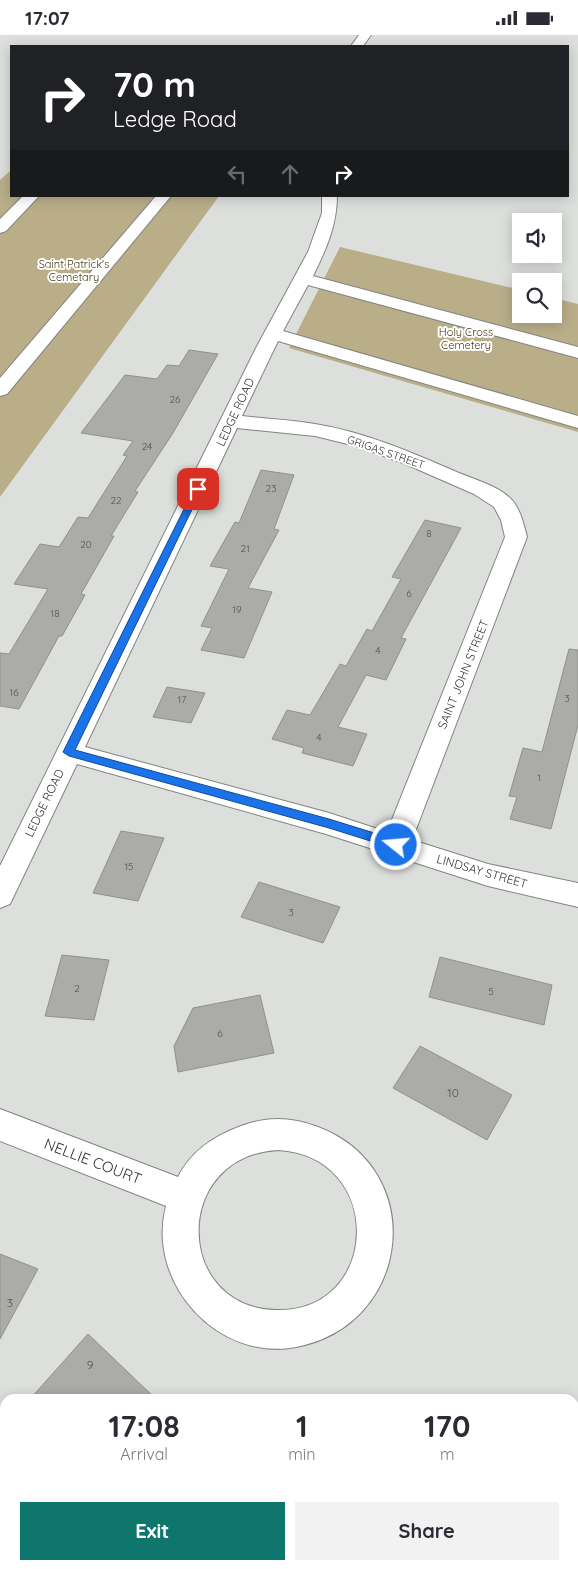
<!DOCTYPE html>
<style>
body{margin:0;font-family:Quicksand,sans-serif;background:#f2f2f3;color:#2b2b33;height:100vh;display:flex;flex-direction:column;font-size:19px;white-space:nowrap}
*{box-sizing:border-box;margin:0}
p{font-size:16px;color:#7c7c81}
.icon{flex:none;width:28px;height:28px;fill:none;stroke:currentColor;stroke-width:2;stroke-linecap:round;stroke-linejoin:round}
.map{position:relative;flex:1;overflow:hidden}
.sheet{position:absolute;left:0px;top:1359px;width:579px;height:176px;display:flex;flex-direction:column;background:#fff;border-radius:15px 15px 0 0;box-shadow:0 2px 12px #0003}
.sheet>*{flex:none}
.guide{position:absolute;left:10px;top:10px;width:559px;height:152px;border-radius:0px;box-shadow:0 2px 12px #0003;background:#202124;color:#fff;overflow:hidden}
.fabs{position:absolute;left:512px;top:178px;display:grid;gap:10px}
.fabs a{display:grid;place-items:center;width:50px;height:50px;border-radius:0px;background:#fff;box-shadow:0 2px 12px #0003;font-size:25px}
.pin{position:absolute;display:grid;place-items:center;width:42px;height:42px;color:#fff;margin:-21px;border-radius:10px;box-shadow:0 2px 8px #0006}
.me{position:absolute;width:55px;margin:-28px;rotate:287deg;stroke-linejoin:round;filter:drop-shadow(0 0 4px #0008)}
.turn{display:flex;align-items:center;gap:18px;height:105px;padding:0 20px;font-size:22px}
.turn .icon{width:65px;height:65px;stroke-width:2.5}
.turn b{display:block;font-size:35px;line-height:42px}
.lanes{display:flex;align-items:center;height:48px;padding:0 20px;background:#0003;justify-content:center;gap:25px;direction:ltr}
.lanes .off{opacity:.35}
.eta{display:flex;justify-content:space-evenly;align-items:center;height:85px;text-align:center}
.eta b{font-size:30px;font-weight:800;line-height:35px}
.button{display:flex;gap:10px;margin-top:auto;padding:10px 20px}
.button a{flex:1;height:58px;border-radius:0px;background:#0f766e;color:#fff;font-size:20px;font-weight:800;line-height:58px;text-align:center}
.button a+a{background:#f2f2f3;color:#2b2b33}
.status{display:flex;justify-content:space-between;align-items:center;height:35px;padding:0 25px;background:#fff;direction:ltr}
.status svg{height:14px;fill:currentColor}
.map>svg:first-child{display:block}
.green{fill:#baae89}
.building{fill:#abaca9;stroke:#90918e}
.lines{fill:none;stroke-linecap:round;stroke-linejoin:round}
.minor-casing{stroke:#818481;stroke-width:2}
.minor{fill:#fff;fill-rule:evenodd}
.route{fill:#1a73e8;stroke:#114b97}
.labels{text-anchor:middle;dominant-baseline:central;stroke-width:4;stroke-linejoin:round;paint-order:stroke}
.number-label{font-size:10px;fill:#525352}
.far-park-label{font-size:11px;fill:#473a0d;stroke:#fff}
.far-street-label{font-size:11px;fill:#343535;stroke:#fff}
.street-label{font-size:12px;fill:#343535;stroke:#fff}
.near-number-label{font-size:12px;fill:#525352}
.near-street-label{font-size:15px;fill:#343535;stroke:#fff}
</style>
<div class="status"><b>17:07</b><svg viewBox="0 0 49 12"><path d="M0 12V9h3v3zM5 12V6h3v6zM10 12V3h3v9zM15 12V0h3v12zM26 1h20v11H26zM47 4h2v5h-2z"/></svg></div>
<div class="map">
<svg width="578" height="1534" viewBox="0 0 578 1534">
<rect width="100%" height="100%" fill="#dcdfdc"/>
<!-- green -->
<g class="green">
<path d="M11 135V161H219L0 462V145Z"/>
<path d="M340 212 521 255V279H554V263L578 269V397L289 313Z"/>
</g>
<!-- building -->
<g class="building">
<path d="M189 315 218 319 173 398 135 456 138 457 111 501H114L81 559 85 560 62 601H59L19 674 0 671V618L9 619 48 554 14 549 40 509 59 512 78 482 88 483 127 421 123 420 133 406 81 398 125 340 157 344 167 330 179 331Z"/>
<path d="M261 435 294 440 274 494 279 495 248 553 272 557 244 623 201 615 212 593 201 591 229 534 210 531 235 487 239 488Z"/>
<path d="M425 485 461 493 401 603 406 604 386 645 366 640 338 692 367 699 353 731 302 718 304 713 272 704 287 675 310 680 340 629 346 631 367 594 372 596 401 544 392 542Z"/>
<path d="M569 614 578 615V690L551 794 510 784 517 762 509 761 523 713 542 717Z"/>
<path d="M167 652 205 658 191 688 153 682Z"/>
<path d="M121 796 164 803 138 866 93 858Z"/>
<path d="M259 847 340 872 323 908 241 882Z"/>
<path d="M62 920 109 925 94 985 45 981Z"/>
<path d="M440 922 552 950 544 990 429 962Z"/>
<path d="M260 960 274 1018 178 1037 174 1011 193 973Z"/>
<path d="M420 1011 512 1060 487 1105 393 1053Z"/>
<path d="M0 1219 38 1234 0 1304Z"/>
<path d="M88 1299 156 1364H30Z"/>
</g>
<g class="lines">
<!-- minor casing -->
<g class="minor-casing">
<g id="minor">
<path d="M359 0H371L363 11H351Z"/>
<path d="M23 161H39L6 196 0 198V184Z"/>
<path d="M156 161H171L7 359 0 361V343Z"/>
<path d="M322 161H337C337 190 326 215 313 241L578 312V323L308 250 283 296 578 381V393L278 306 242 381C266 384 291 385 315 389 365 397 413 418 459 438 476 445 498 451 511 464 520 473 524 490 527 502L412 805 488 829 578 848V872L488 851 326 799 77 729 10 869 0 873V831L256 313 308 217 322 178ZM237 393 315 401 356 411 403 428 474 459 494 472 501 485 505 502 387 797 329 778 85 712Z"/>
<path d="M0 1074 178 1142C191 1116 214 1101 241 1091 267 1081 292 1082 318 1092 429 1134 412 1290 296 1312 218 1327 146 1248 166 1171L0 1106ZM278 1115C386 1121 381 1278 276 1275 174 1273 171 1121 278 1115Z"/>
</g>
</g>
<!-- minor -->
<use href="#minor" class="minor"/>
</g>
<!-- route -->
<path class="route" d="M198 451 202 454 75 715 329 784 400 806 401 810 400 813 396 814 329 793 69 721 63 717 194 454Z"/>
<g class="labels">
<!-- number labels -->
<g class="number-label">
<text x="175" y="364">26</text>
<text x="147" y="411">24</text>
<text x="271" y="453">23</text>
<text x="116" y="465">22</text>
<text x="429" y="498">8</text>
<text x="86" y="509">20</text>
<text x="245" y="513">21</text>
<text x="409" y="558">6</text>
<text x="237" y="574">19</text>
<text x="55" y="578">18</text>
<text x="378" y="615">4</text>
<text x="14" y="657">16</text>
<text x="567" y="663">3</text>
<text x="182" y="664">17</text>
<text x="319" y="702">4</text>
<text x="539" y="742">1</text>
<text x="129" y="831">15</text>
<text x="291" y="877">3</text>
<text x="77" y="953">2</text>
<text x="491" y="956">5</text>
<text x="220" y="998">6</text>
</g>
<!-- far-park labels -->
<g class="far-park-label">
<text x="74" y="229">Saint Patrick's<tspan x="74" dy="13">Cemetary</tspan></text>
<text x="466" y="297">Holy Cross<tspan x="466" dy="13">Cemetery</tspan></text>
</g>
<!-- far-street labels -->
<g class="far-street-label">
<text transform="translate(386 417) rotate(19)">GRIGAS STREET</text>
</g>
<!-- street labels -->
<g class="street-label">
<text transform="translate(235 377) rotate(-65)">LEDGE ROAD</text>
<text transform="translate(463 639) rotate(-68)">SAINT JOHN STREET</text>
<text transform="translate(44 768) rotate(-64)">LEDGE ROAD</text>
<text transform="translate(482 836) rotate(16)">LINDSAY STREET</text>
</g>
<!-- near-number labels -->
<g class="near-number-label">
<text x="453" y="1057">10</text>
<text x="10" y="1267">3</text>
<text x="90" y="1329">9</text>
</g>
<!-- near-street labels -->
<g class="near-street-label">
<text transform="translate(93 1126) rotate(21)">NELLIE COURT</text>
</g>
</g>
</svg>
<div class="fabs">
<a><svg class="icon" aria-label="sound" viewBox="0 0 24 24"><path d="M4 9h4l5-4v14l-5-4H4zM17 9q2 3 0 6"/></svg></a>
<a><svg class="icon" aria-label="search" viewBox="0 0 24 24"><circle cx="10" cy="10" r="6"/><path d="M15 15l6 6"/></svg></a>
</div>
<div class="pin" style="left:198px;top:454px;background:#d93025"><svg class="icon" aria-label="arrive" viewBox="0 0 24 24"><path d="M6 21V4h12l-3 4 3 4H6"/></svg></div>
<svg class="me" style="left:396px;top:810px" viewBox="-20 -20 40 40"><circle r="17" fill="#1a73e8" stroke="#fff" stroke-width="3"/><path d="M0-11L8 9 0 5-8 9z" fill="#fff"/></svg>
<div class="guide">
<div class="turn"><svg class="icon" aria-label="right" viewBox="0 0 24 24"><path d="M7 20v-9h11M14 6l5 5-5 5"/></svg><div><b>70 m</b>Ledge Road</div></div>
<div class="lanes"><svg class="icon off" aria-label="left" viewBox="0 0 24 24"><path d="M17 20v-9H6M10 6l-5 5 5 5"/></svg><svg class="icon off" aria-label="ahead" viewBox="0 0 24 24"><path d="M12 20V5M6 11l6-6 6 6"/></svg><svg class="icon" aria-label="right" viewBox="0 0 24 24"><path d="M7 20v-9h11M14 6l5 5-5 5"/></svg></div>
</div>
<section class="sheet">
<div class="eta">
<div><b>17:08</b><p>Arrival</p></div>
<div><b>1</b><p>min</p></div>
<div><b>170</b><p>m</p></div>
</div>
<div class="button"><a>Exit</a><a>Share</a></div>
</section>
</div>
